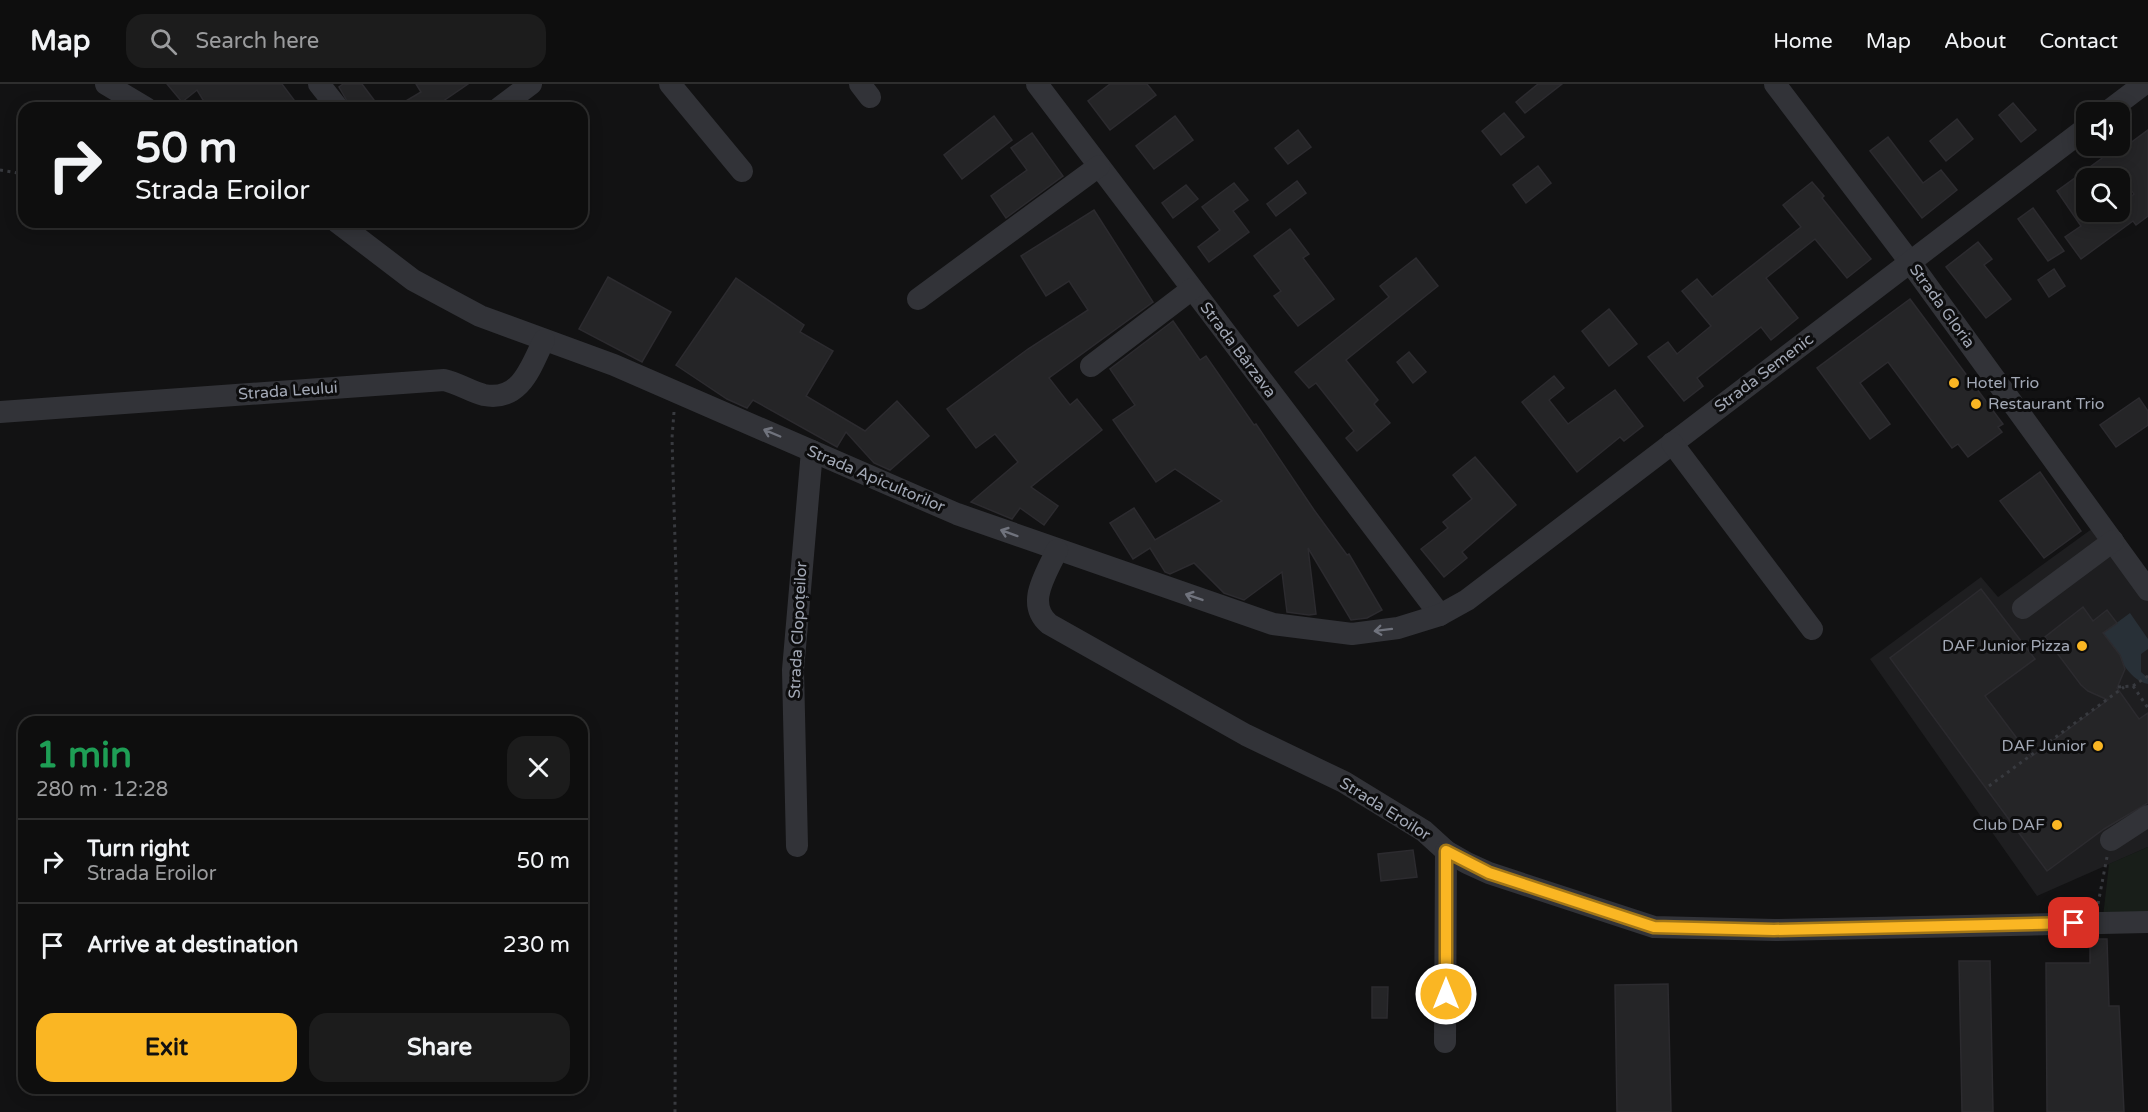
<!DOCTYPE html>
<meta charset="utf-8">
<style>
body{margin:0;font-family:"Varela Round",sans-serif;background:#1c1c1c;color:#f1f3f6;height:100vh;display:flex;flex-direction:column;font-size:22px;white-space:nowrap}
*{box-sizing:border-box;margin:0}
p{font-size:20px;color:#9b9c9e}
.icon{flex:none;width:33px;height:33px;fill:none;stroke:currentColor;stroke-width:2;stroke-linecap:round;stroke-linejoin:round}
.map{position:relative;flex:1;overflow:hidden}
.panel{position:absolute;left:18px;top:632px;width:570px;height:378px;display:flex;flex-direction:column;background:#0e0e0e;border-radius:18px;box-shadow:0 3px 15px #0003,0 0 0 2px #2e2e2e}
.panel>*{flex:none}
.banner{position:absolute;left:18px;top:18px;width:570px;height:126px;border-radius:18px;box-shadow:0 3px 15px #0003,0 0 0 2px #2e2e2e;background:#0e0e0e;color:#f1f3f6;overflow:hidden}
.controls{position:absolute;left:2076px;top:18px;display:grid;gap:12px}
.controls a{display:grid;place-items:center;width:54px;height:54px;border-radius:12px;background:#0e0e0e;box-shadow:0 3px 15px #0003,0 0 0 2px #2e2e2e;font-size:30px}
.pin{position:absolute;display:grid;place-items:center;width:51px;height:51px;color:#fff;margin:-26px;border-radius:12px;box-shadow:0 3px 9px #0006}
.me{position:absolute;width:66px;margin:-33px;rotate:0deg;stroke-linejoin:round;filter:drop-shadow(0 0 4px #0008)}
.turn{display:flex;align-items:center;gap:21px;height:126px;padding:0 18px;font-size:27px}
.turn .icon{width:78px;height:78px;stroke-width:2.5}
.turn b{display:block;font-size:42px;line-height:51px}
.round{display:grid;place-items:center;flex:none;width:63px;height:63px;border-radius:18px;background:#1c1c1c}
.summary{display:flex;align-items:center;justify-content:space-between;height:102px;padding:0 18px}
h1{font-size:36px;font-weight:700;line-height:45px;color:#1e9e55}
.cta{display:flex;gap:12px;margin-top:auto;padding:12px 18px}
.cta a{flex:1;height:69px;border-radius:18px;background:#fab623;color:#111;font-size:24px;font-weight:700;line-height:69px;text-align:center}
.cta a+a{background:#1c1c1c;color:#f1f3f6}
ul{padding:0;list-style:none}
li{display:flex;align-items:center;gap:18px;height:84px;padding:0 18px;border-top:2px solid #2e2e2e}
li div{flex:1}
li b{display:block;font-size:22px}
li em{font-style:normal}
header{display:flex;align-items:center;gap:36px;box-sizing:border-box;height:84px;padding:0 30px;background:#0e0e0e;border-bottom:2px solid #2e2e2e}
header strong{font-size:28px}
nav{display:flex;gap:33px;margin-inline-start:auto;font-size:21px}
.search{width:420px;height:54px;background:#1c1c1c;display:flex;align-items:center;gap:15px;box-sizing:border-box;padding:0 21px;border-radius:18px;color:#9b9c9e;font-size:22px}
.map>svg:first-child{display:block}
.built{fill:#1e1e20}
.green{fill:#181e19}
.water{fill:#283037}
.building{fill:#252527;stroke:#2c2b2f;stroke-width:1.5;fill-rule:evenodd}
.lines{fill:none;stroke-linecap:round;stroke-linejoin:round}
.path{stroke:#383a3f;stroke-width:3;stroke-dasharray:3 4.5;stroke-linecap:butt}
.minor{stroke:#323338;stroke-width:22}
.oneway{stroke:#70737d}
.route-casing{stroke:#a27617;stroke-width:15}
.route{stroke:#fab623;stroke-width:10}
.poi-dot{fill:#fab623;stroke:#0d0d0e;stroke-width:2}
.labels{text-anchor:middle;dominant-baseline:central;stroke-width:6;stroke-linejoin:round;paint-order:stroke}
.street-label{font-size:16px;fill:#a2a8b5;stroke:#0d0d0e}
.poi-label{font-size:16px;fill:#a2a8b5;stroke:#0d0d0e;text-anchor:end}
</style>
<header>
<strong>Map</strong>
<div class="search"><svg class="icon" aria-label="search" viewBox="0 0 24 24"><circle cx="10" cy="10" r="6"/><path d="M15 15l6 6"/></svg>Search here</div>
<nav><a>Home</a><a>Map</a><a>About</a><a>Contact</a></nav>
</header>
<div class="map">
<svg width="2148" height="1028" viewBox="0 0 2148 1028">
<rect width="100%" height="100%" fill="#121213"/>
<!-- built -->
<path class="built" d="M2100 439 2148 505V763L2037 812 1870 575 1981 493 1998 513Z"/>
<!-- green -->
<path class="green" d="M2148 763V831L2103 833 2109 780Z"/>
<!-- water -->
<path class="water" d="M2130 529 2148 555V565L2141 570V588L2148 594V600C2127 596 2116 566 2103 549Z"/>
<!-- building -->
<g class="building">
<path d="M167 0H282L300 24H208L197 6 182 18Z"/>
<path d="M343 0H362L380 24H351L339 3Z"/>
<path d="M416 0H468L433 24H394L421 8Z"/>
<path d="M1110 0H1147L1156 11 1110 46 1088 17Z"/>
<path d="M1538 0H1562L1525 29 1516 18Z"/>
<path d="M2013 19 2036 46 2021 58 1999 31Z"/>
<path d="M1504 29 1524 53 1501 71 1482 47Z"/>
<path d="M994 32 1012 56 962 95 944 71Z"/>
<path d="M1175 32 1193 56 1154 85 1136 62Z"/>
<path d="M1957 35 1973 55 1946 77 1930 57Z"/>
<path d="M1298 46 1311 63 1288 80 1275 64Z"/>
<path d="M2148 46V132L2136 141 2133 137 2081 175 2065 153 2081 142 2057 107 2123 59 2126 62ZM2116 87 2134 110 2120 121V128H2086V94H2106Z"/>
<path d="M1032 49 1063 92 1006 134 991 112 1027 86 1011 64Z"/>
<path d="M1888 53 1923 99 1941 86 1957 106 1922 134 1870 67Z"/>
<path d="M1538 82 1551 99 1526 119 1513 101Z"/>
<path d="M1297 97 1306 109 1276 132 1267 120Z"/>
<path d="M1812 98 1824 112 1822 114 1871 175 1847 194 1815 155 1766 194 1798 234 1771 256 1761 243 1697 294 1703 302 1684 317 1648 273 1668 258 1677 270 1711 242 1682 207 1697 195 1712 213 1801 143 1783 121Z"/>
<path d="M1234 99 1248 116 1233 127 1249 148 1209 178 1198 163 1220 146 1202 123Z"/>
<path d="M1186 101 1198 115 1173 134 1162 119Z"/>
<path d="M2033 124 2064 167 2048 177 2018 135Z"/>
<path d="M1094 126 1153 218 1049 294 1070 321 1077 315 1102 346 1031 403 1058 422 1044 441 1020 424 1012 435 971 418 1018 378 995 350 976 364 947 325 1028 265 1088 226 1069 197 1046 212 1021 172Z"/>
<path d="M1290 145 1309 170 1303 174 1334 215 1298 242 1274 212 1281 207 1254 172Z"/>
<path d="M1978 158 1992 175 1984 181 2011 215 1986 234 1946 183Z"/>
<path d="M1416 174 1438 202 1346 276 1378 316 1374 320 1390 339 1357 367 1346 354 1354 347 1316 299 1309 304 1295 288 1389 213 1380 202Z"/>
<path d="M2054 185 2065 202 2049 213 2038 196Z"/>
<path d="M608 193 671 228 642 278 579 245Z"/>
<path d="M736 194 804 241 800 248 833 267 806 312 865 347 897 317 929 352 890 386 874 379 846 348 837 363 753 316 747 324 727 315 676 281Z"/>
<path d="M1910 215 2003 340 1998 343 2002 348 1968 373 1958 360 1952 364 1888 278 1860 299 1890 340 1870 355 1817 284Z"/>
<path d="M1609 225 1637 260 1609 282 1582 247Z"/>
<path d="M1173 237 1200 276 1206 272 1254 341 1256 340 1314 426 1347 471 1349 470 1382 526 1367 534 1351 536 1308 464 1316 530 1309 531 1287 528 1282 488 1244 516 1224 509 1194 479 1170 490 1165 488 1150 464 1133 475 1110 439 1134 424 1155 456 1222 417 1175 385 1156 398 1113 336 1135 321 1110 285Z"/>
<path d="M1409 268 1426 288 1413 299 1397 278Z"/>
<path d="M1554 292 1564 304 1549 316 1568 340 1615 306 1643 342 1624 357 1620 353 1577 388 1522 318Z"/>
<path d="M2139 314 2148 327V341L2116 363 2100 341Z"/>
<path d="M1475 373 1516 421 1462 468 1467 474 1444 493 1421 465 1448 444 1443 438 1472 415 1453 391Z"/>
<path d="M2040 388 2081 447 2044 474 2000 417Z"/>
<path d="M1981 505 2035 575 1985 612 2031 673 2108 616 2088 607 2081 601 2045 553 2083 523 2093 537 2107 526 2117 539 2103 549 2120 571 2125 585 2117 604 2139 635 2148 629V719L2104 745 2047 787 1890 574Z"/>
<path d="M1413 766 1417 793 1381 797 1378 770Z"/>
<path d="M2090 855H2107L2109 922H2119L2124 1028H2047L2046 879H2090Z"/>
<path d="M1959 877H1990L1993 1028H1962Z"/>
<path d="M1668 900 1671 1028H1617L1615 901Z"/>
<path d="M1372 903H1388L1387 934H1372Z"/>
</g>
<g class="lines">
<!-- path -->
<g class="path">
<path d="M0 86 24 90"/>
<path d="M674 328 672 354 677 523 675 1028"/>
<path d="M2133 602 2148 624"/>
<path d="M2118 603 2133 602 2148 592"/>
<path d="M1989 702 2124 603"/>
<path d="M2098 820 2107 773"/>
</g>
<!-- minor -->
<g class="minor">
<path d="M106 0 146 24"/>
<path d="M319 0 338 24"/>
<path d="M670 0 742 87"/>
<path d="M860 0 870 13"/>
<path d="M1037 0 1440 531"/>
<path d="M1775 0 1910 178 2148 506"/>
<path d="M499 24 531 0"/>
<path d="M2107 28 2144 0"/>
<path d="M337 138 413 196 480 232 614 281 957 430 1273 540 1352 550 1398 544 1440 531 1467 516 2086 44"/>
<path d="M918 215 1099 82"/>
<path d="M1091 282 1192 205"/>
<path d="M0 328 444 296C458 299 471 308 484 311 521 318 531 282 544 256"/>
<path d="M1672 359 1812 545"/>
<path d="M1057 466C1046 491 1025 519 1049 540L1246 651 1344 698 1424 747 1446 767 1467 779 1489 789 1654 843 1775 846 2148 838"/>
<path d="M2023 524 2113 457"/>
<path d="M2111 756 2148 732"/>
<path d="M797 762 793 586 812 367"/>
<path d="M1445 958 1446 767"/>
</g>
</g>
<!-- one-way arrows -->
<defs><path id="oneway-shaft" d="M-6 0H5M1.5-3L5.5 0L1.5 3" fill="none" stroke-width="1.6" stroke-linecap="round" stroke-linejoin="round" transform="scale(1.5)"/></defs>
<g class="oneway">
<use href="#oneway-shaft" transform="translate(772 349) rotate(-157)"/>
<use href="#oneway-shaft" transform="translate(1009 449) rotate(-160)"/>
<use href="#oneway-shaft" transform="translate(1194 513) rotate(-161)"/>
<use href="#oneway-shaft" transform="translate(1383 546) rotate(173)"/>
</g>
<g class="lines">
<!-- route casing -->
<g class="route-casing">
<path id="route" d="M1446 910V767L1489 789 1654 843 1774 846 2074 839"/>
</g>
<!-- route -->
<use href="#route" class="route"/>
</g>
<!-- markers -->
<g class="poi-dot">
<circle cx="1954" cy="299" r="6"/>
<circle cx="1976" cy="320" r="6"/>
<circle cx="2082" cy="562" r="6"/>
<circle cx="2098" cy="662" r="6"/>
<circle cx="2057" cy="741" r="6"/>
</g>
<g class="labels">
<!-- street labels -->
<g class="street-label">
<text transform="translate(1942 222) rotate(54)">Strada Gloria</text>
<text transform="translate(1238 266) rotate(53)">Strada Bârzava</text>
<text transform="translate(1764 289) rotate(-37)">Strada Semenic</text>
<text transform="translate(288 307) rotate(-4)">Strada Leului</text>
<text transform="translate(876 395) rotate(23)">Strada Apicultorilor</text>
<text transform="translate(798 546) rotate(-87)">Strada Clopoțeilor</text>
<text transform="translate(1385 725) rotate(32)">Strada Eroilor</text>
</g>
<!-- poi labels -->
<g class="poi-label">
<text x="1966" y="299" text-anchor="start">Hotel Trio</text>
<text x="1988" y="320" text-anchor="start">Restaurant Trio</text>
<text x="2070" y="562">DAF Junior Pizza</text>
<text x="2086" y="662">DAF Junior</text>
<text x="2045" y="741">Club DAF</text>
</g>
</g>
</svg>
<div class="controls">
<a><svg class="icon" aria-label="sound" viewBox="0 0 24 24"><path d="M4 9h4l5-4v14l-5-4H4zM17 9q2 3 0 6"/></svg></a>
<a><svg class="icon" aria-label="search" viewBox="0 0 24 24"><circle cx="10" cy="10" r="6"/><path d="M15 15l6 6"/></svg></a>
</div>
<div class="pin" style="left:2074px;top:839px;background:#d93025"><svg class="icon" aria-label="arrive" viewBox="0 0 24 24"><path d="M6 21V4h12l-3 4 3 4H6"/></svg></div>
<svg class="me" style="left:1446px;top:910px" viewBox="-20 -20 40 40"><circle r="17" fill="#fab623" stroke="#fff" stroke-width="3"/><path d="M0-11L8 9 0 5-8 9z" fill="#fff"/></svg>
<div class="banner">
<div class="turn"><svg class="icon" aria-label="right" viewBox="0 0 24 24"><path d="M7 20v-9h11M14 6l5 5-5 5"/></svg><div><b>50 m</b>Strada Eroilor</div></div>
</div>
<section class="panel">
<div class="summary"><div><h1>1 min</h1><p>280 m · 12:28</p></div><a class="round"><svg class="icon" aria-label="close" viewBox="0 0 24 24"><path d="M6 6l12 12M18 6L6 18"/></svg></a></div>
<ul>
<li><svg class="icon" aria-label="right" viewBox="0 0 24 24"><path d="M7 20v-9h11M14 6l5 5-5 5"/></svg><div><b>Turn right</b><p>Strada Eroilor</p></div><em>50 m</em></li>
<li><svg class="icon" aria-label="arrive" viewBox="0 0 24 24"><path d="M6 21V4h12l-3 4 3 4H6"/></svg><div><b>Arrive at destination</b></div><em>230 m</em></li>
</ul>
<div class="cta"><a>Exit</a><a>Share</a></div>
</section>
</div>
